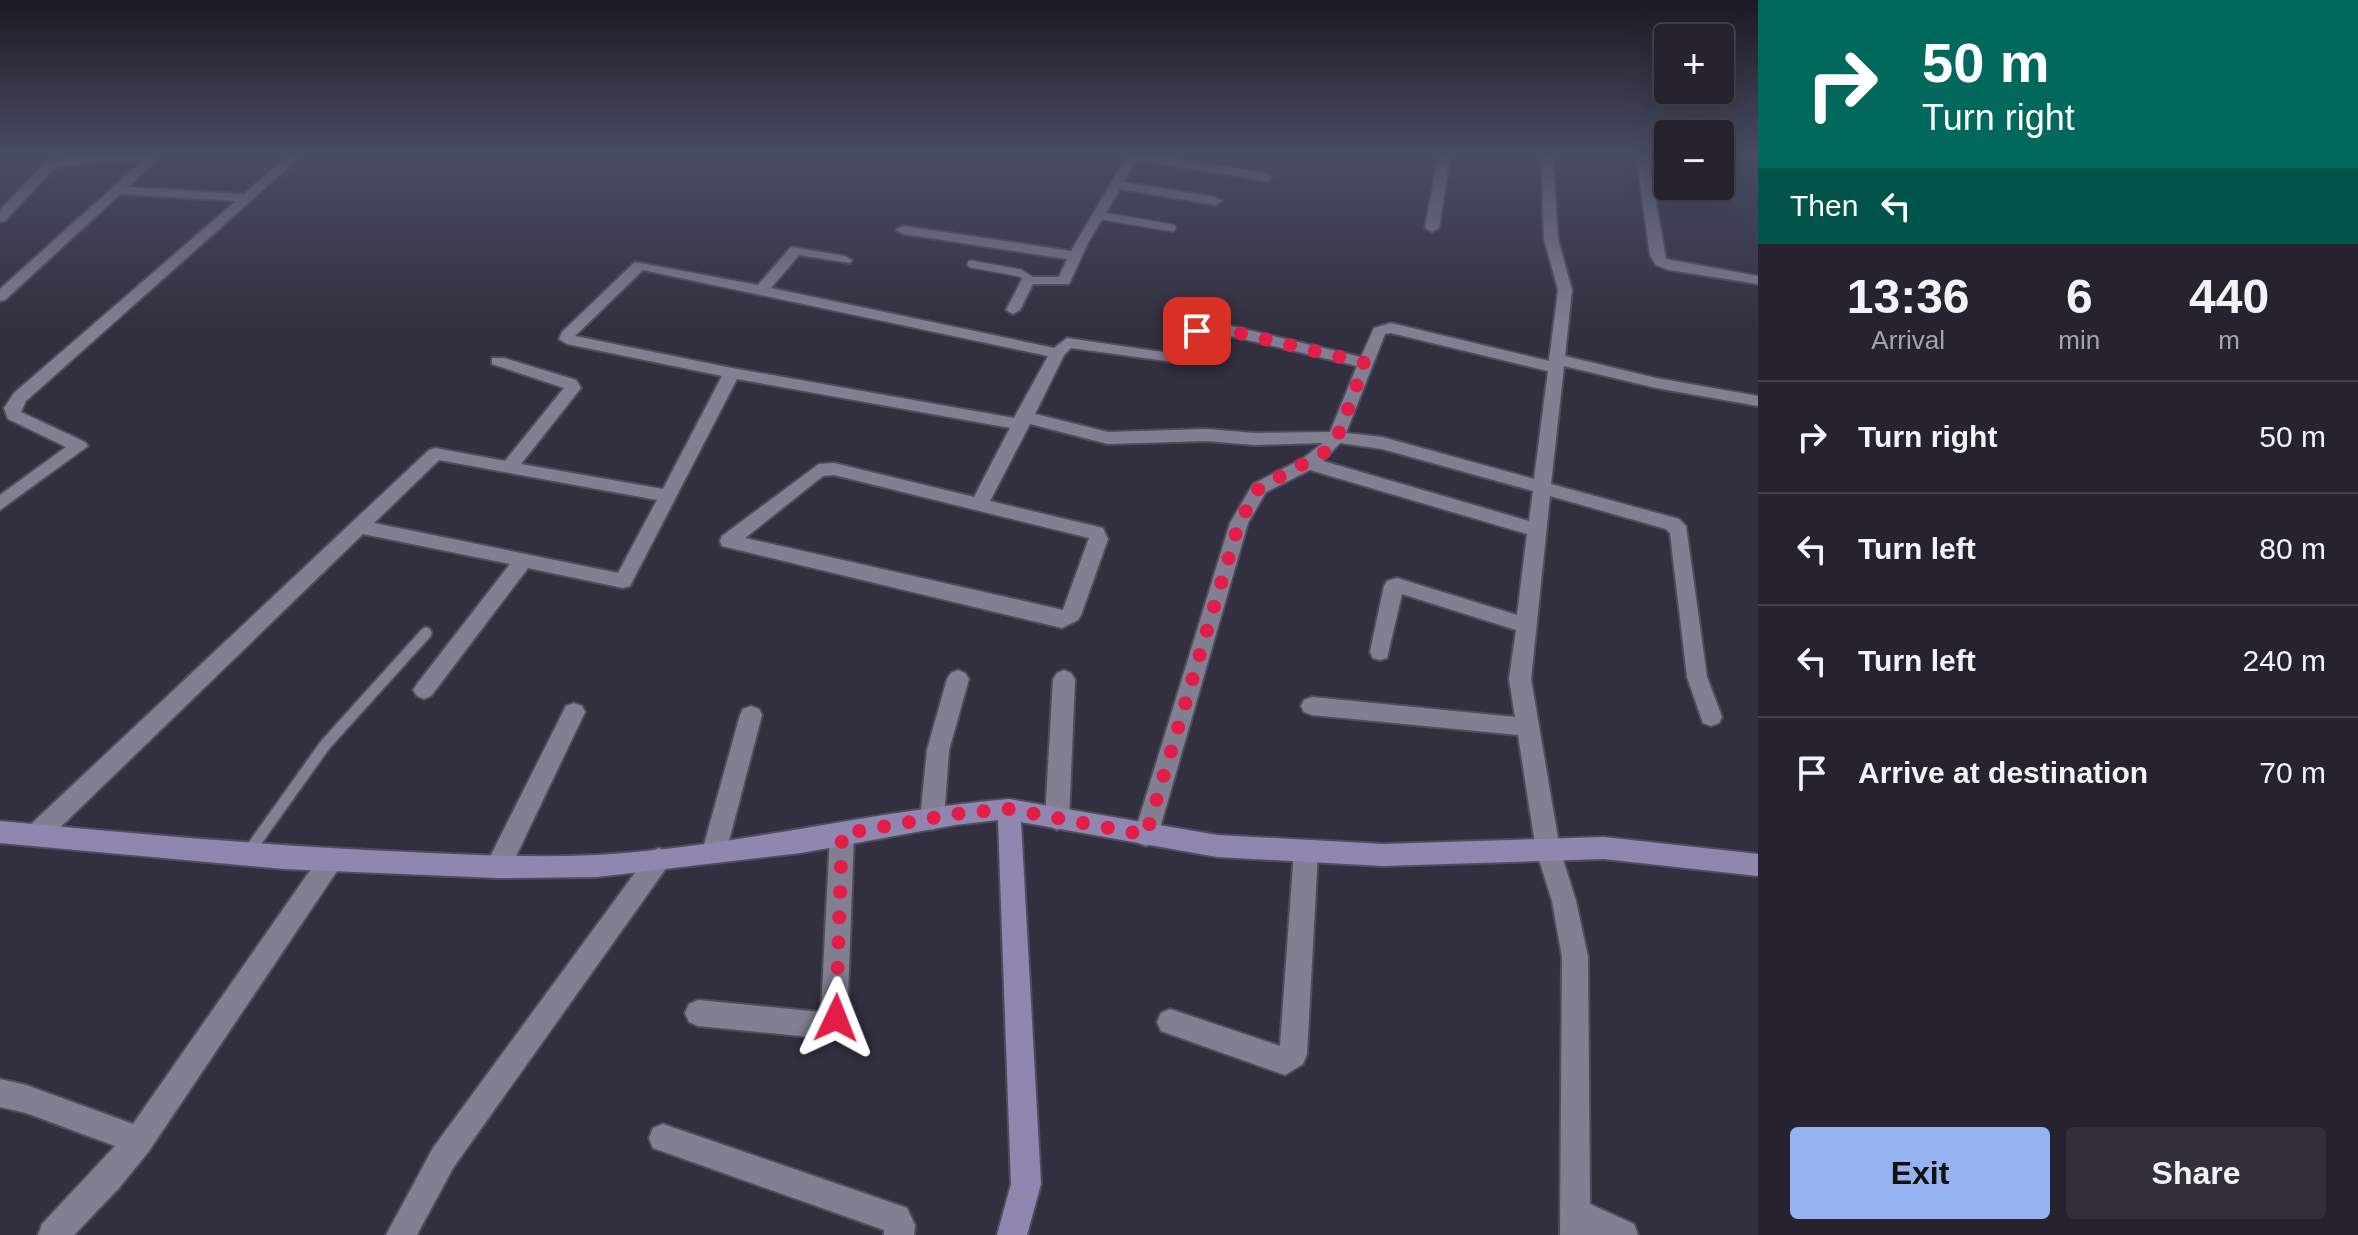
<!DOCTYPE html>
<meta charset="utf-8">
<style>
body{margin:0;font-family:Helvetica,sans-serif;background:#322f3b;color:#f1f3f6;height:100vh;display:flex;flex-direction:column;font-size:30px;white-space:nowrap}
*{box-sizing:border-box;margin:0}
p{font-size:26px;color:#a4a4aa}
.icon{flex:none;width:44px;height:44px;fill:none;stroke:currentColor;stroke-width:2;stroke-linecap:round;stroke-linejoin:round}
.map{position:relative;flex:1;overflow:hidden}
.side{display:flex;flex-direction:column;background:#26232f;width:600px}
.side>*{flex:none}
.hud{background:#00695c;color:#fff;overflow:hidden}
.buttons{position:absolute;left:1654px;top:24px;display:grid;gap:16px}
.buttons a{display:grid;place-items:center;width:80px;height:80px;border-radius:8px;background:#26232f;box-shadow:0 8px 32px #0002,0 0 0 2px #42404b;font-size:40px}
.pin{position:absolute;display:grid;place-items:center;width:68px;height:68px;color:#fff;margin:-34px;border-radius:16px;box-shadow:0 4px 12px #0006}
.me{position:absolute;width:88px;margin:-44px;rotate:2deg;stroke-linejoin:round;filter:drop-shadow(0 0 6px #0008)}
.turn{display:flex;align-items:center;gap:28px;height:168px;padding:0 32px;font-size:36px}
.turn .icon{width:104px;height:104px;stroke-width:2.5}
.turn b{display:block;font-size:56px;line-height:68px}
.then{display:flex;align-items:center;height:76px;padding:0 32px;background:#0003;gap:16px;font-size:30px}
.eta{display:flex;justify-content:space-evenly;align-items:center;height:136px;text-align:center}
.eta b{font-size:48px;font-weight:700;line-height:56px}
.action{display:flex;gap:16px;margin-top:auto;padding:16px 32px}
.action a{flex:1;height:92px;border-radius:8px;background:#95b2f1;color:#111;font-size:32px;font-weight:700;line-height:92px;text-align:center}
.action a+a{background:#322f3b;color:#f1f3f6}
ul{padding:0;list-style:none}
li{display:flex;align-items:center;gap:24px;height:112px;padding:0 32px;border-top:2px solid #42404b}
li div{flex:1}
li b{display:block;font-size:30px}
li em{font-style:normal}
main{display:flex;flex:1;min-height:0}
.map>svg:first-child{display:block}
.lines{fill:none;stroke-linecap:round;stroke-linejoin:round}
.lane-far1-casing{stroke:#4f4d5b;stroke-width:10}
.lane-casing{stroke:#4f4d5b;stroke-width:15}
.street-casing{stroke:#4f4d5b;stroke-width:4}
.secondary-casing{stroke:#4f4d5b;stroke-width:4}
.lane-far1{stroke:#827f92;stroke-width:7}
.lane{stroke:#827f92;stroke-width:11}
.street{fill:#827f92;fill-rule:evenodd}
.secondary{fill:#9087b1;fill-rule:evenodd}
.route{stroke:#e11d48;stroke-width:14;stroke-dasharray:0 25.2}
</style>
<main>
<div class="map">
<svg width="1758" height="1235" viewBox="0 0 1758 1235">
<rect width="100%" height="100%" fill="#322f3f"/>
<g class="lines">
<!-- lane-far1 casing -->
<g class="lane-far1-casing">
<g id="lane-far1">
<path d="M1097 215 1172 228"/>
<path d="M971 264 1020 273 1030 279"/>
</g>
</g>
<!-- lane casing -->
<g class="lane-casing">
<path id="lane" d="M248 853 325 745 426 633"/>
</g>
<!-- street casing -->
<g class="street-casing">
<g id="street">
<path d="M88 156 154 157V163L128 187 244 194 288 156H301L26 401 21 412 85 442 88 446 0 510V495L66 447 8 419 4 408 14 393 236 201 120 194 5 300 0 301V289L142 161H107L55 167 5 221 0 222V210L47 161Z"/>
<path d="M1127 156H1157L1266 173 1272 177 1266 181 1137 160 1124 182 1215 197 1222 201 1215 205 1120 189 1089 241 1069 284H1033L1020 310 1013 314 1006 310 1023 277H1059L1067 259 903 234 896 230 903 226 1071 251Z"/>
<path d="M1438 156H1450L1439 228 1432 232 1425 228Z"/>
<path d="M1541 156H1553L1558 239 1572 290 1565 356 1656 378 1758 396V406L1656 388 1564 366 1551 484 1679 519 1686 526 1707 677 1722 717 1719 723 1711 726 1703 723 1687 677 1670 533 1666 529 1550 496 1531 679 1560 850 1576 901 1588 957 1590 1204 1634 1224 1638 1235H1560L1562 957 1552 901 1536 850 1518 735 1312 715 1304 712 1301 706 1304 700 1312 697 1515 717 1509 679 1516 630 1402 594 1387 658 1380 660 1373 658 1370 652 1384 586 1387 581 1397 578 1517 615 1527 534 1310 470 1266 492 1248 523 1158 835 1154 843 1146 846 1138 843 1134 835 1230 523 1253 484 1302 459 1323 443 1255 445 1206 441 1108 444 1030 424 990 501 1103 528 1108 539 1081 615 1078 620 1062 628 722 546 720 541 722 536 819 464 834 463 974 497 1010 428 737 379 630 586 623 588 528 568 431 696 424 699 417 696 413 690 417 684 510 564 363 534 44 843 36 846 28 843 24 835 28 827 429 450 435 448 505 461 564 388 492 364V358H504L576 380 581 388 521 464 663 489 722 376 567 344 559 339 562 332 635 262 758 285 791 247 845 256 852 260 850 263 799 255 771 288 1054 348 1067 338 1176 354 1192 328 1214 322 1361 357 1374 328 1391 323 1549 361 1558 290 1544 239ZM643 270 1048 356 1014 418 732 368 575 336ZM1214 332 1357 366 1330 432 1255 433 1206 429 1108 432 1035 414 1064 355 1071 348 1181 363 1187 361 1203 334ZM1391 333 1548 371 1534 479 1382 437 1346 433 1385 334ZM1340 443 1382 449 1533 491 1529 521 1323 461ZM439 460 657 500 618 573 374 523ZM834 475 1089 538 1063 610 745 538 823 476Z"/>
<path d="M1636 156H1648L1666 259 1758 276V284L1669 270 1656 265 1650 255Z"/>
<path d="M958 670 965 673 969 679 949 750 944 819 940 826 932 830 924 826 920 819 927 750 947 679 951 673Z"/>
<path d="M1064 670 1071 673 1075 679 1069 819 1065 826 1057 830 1049 826 1045 819 1053 679 1057 673Z"/>
<path d="M574 703 582 706 585 712 507 875 498 878 489 875 486 867 489 859 566 706Z"/>
<path d="M751 706 759 709 762 715 726 852 722 860 714 863 706 860 702 852 740 715 743 709Z"/>
<path d="M842 823 850 826 854 834 847 1023 840 1035 831 1039 698 1026 689 1022 685 1013 689 1004 698 1000 821 1012 830 834 834 826Z"/>
<path d="M1306 840 1314 843 1318 851 1307 1054 1303 1064 1285 1075 1161 1031 1157 1022 1161 1013 1170 1009 1280 1046 1294 851 1298 843Z"/>
<path d="M659 848 667 851 671 859 667 867 453 1168 417 1235H386L433 1148 651 851Z"/>
<path d="M331 849 339 852 343 860 339 868 149 1151 119 1188 74 1235H38L42 1224 115 1146 26 1113 0 1107V1079L26 1085 133 1124 323 852Z"/>
<path d="M663 1124 907 1208 915 1225 914 1235H884V1230L653 1148 649 1138 653 1128Z"/>
</g>
</g>
<!-- secondary casing -->
<g class="secondary-casing">
<path id="secondary" d="M1009 799 1217 835 1383 844 1604 837 1758 854V876L1604 859 1383 866 1217 857 1021 822 1041 1184 1027 1235H997L1011 1184 998 820 955 825 801 853 597 877 498 878 284 869 0 843V821C136 834 272 846 409 852 471 855 534 858 596 855 735 847 871 811 1009 799Z"/>
</g>
<!-- lane-far1 -->
<use href="#lane-far1" class="lane-far1"/>
<!-- lane -->
<use href="#lane" class="lane"/>
<!-- street -->
<use href="#street" class="street"/>
<!-- secondary -->
<use href="#secondary" class="secondary"/>
</g>
<!-- sky -->
<linearGradient id="sky" x2="0" y2="1"><stop stop-color="#1c1a23"/><stop offset="0.47" stop-color="#494d63"/><stop offset="1" stop-color="#494d63" stop-opacity="0"/></linearGradient>
<rect width="1758" height="329" fill="url(#sky)"/>
<g class="lines">
<!-- route -->
<path class="route" d="M836 1018 842 834 955 814 1009 809 1146 835 1239 523 1259 488 1325 452 1340 431 1365 363 1214 327 1197 331"/>
</g>
</svg>
<div class="buttons">
<a>+</a>
<a>−</a>
</div>
<div class="pin" style="left:1197px;top:331px;background:#d93025"><svg class="icon" aria-label="arrive" viewBox="0 0 24 24"><path d="M6 21V4h12l-3 4 3 4H6"/></svg></div>
<svg class="me" style="left:836px;top:1018px" viewBox="-20 -20 40 40"><path d="M0-17L14 15 0 8-14 15z" fill="#e11d48" stroke="#fff" stroke-width="4"/></svg>
</div>
<section class="side">
<div class="hud">
<div class="turn"><svg class="icon" aria-label="right" viewBox="0 0 24 24"><path d="M7 20v-9h11M14 6l5 5-5 5"/></svg><div><b>50 m</b>Turn right</div></div>
<div class="then">Then<svg class="icon" aria-label="left" viewBox="0 0 24 24"><path d="M17 20v-9H6M10 6l-5 5 5 5"/></svg></div>
</div>
<div class="eta">
<div><b>13:36</b><p>Arrival</p></div>
<div><b>6</b><p>min</p></div>
<div><b>440</b><p>m</p></div>
</div>
<ul>
<li><svg class="icon" aria-label="right" viewBox="0 0 24 24"><path d="M7 20v-9h11M14 6l5 5-5 5"/></svg><div><b>Turn right</b></div><em>50 m</em></li>
<li><svg class="icon" aria-label="left" viewBox="0 0 24 24"><path d="M17 20v-9H6M10 6l-5 5 5 5"/></svg><div><b>Turn left</b></div><em>80 m</em></li>
<li><svg class="icon" aria-label="left" viewBox="0 0 24 24"><path d="M17 20v-9H6M10 6l-5 5 5 5"/></svg><div><b>Turn left</b></div><em>240 m</em></li>
<li><svg class="icon" aria-label="arrive" viewBox="0 0 24 24"><path d="M6 21V4h12l-3 4 3 4H6"/></svg><div><b>Arrive at destination</b></div><em>70 m</em></li>
</ul>
<div class="action"><a>Exit</a><a>Share</a></div>
</section>
</main>
